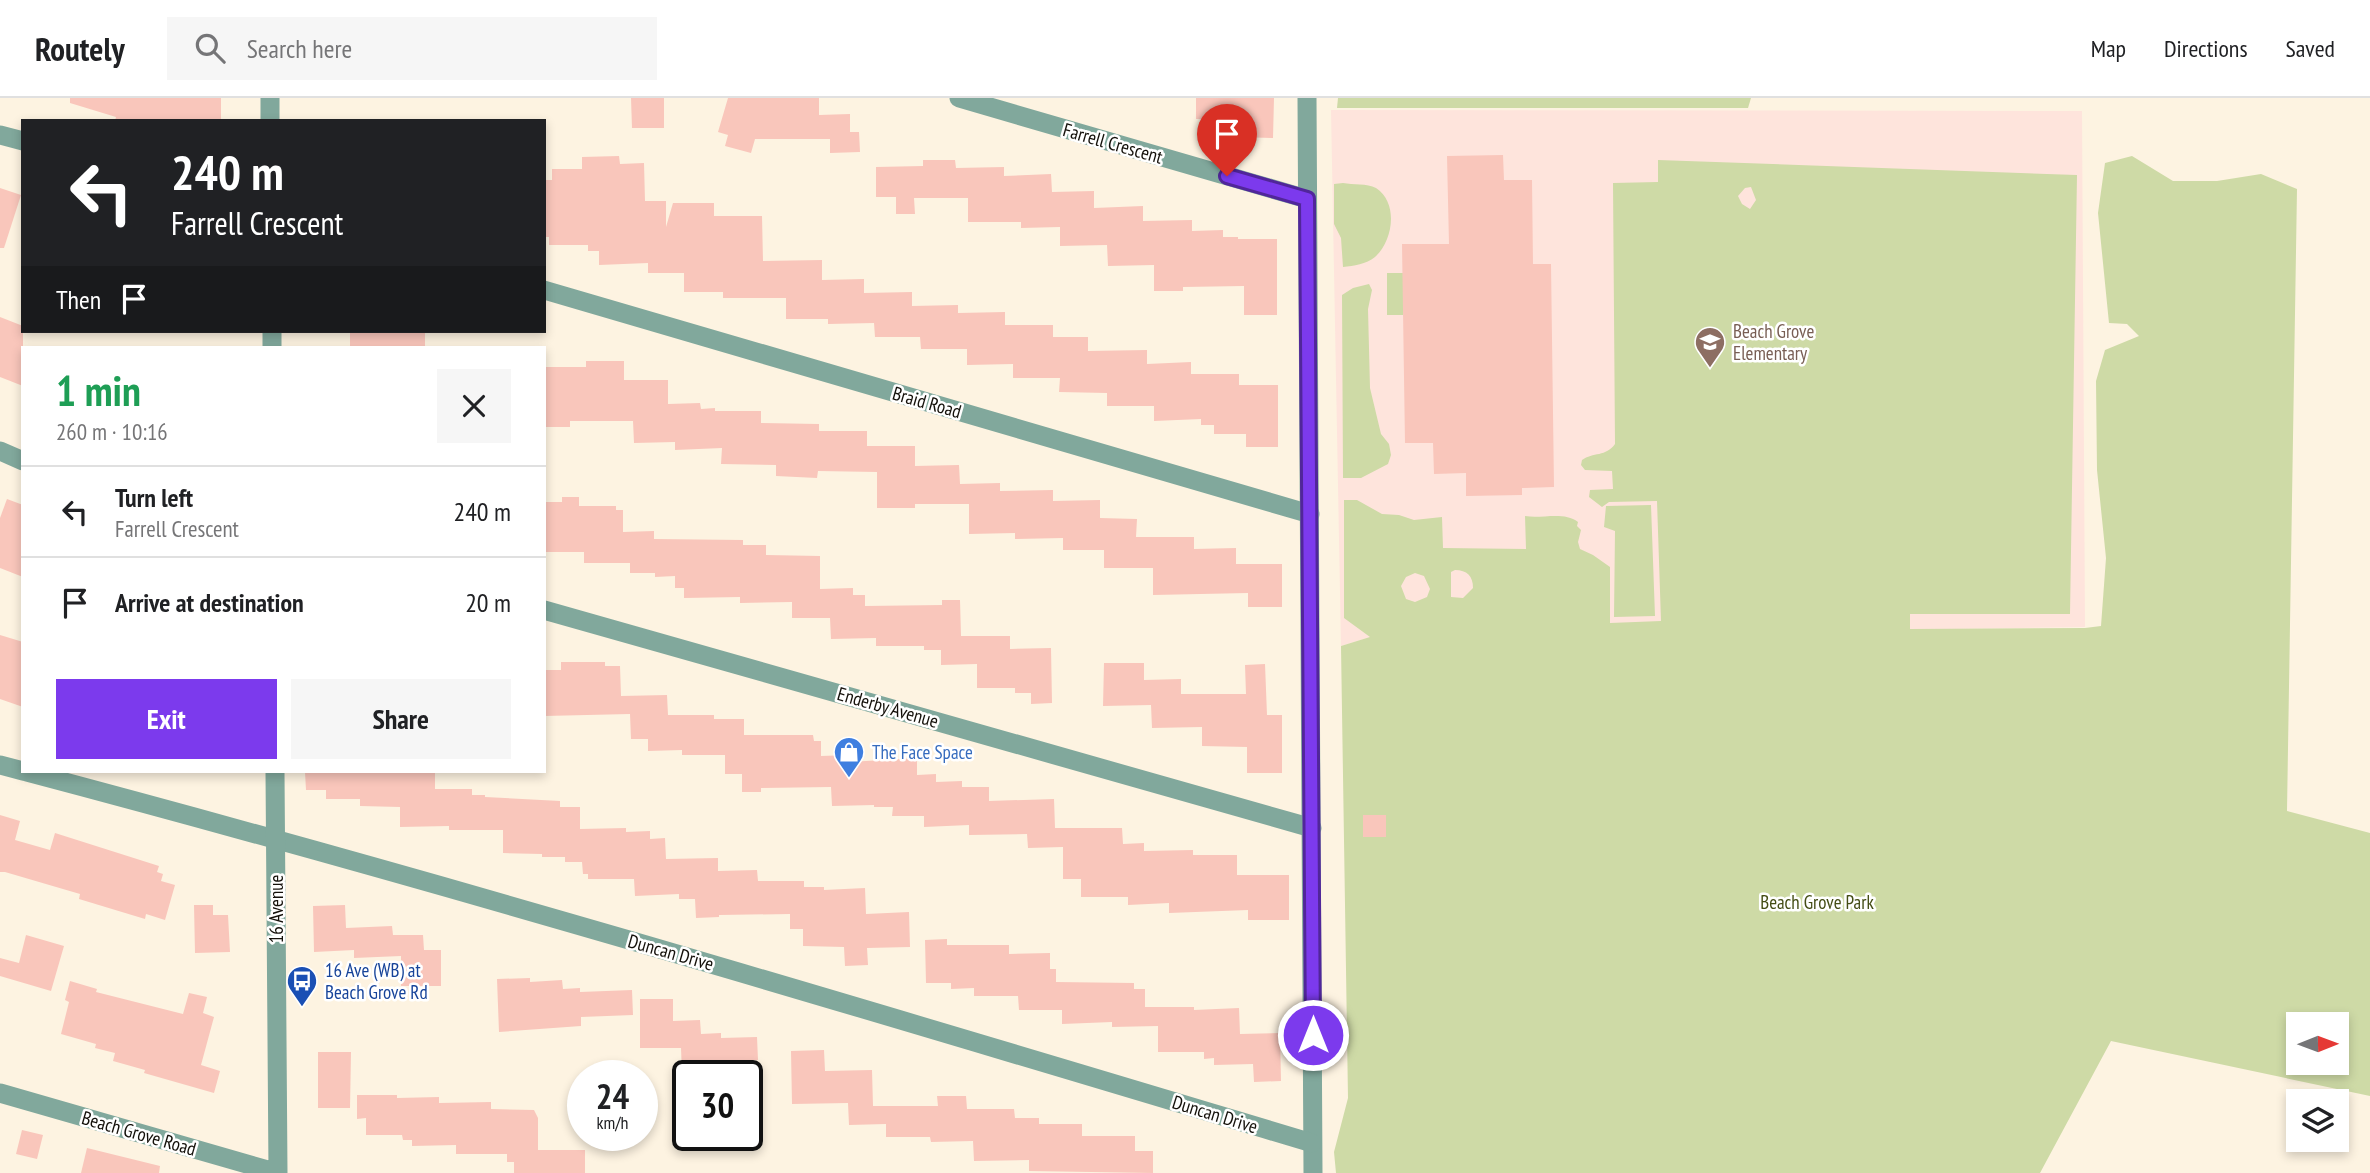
<!DOCTYPE html>
<meta charset="utf-8">
<style>
body{margin:0;font-family:"PT Sans Narrow",sans-serif;background:#f6f6f6;color:#202124;height:100vh;display:flex;flex-direction:column;font-size:26px;white-space:nowrap}
*{box-sizing:border-box;margin:0}
p{font-size:23px;color:#757577}
.icon{flex:none;width:38px;height:38px;fill:none;stroke:currentColor;stroke-width:2;stroke-linecap:round;stroke-linejoin:round}
.map{position:relative;flex:1;overflow:hidden}
.side{position:absolute;left:21px;top:248px;width:525px;height:427px;display:flex;flex-direction:column;background:#fff;border-radius:0px;box-shadow:0 4px 10px #0003}
.side>*{flex:none}
.hud{position:absolute;left:21px;top:21px;width:525px;height:214px;border-radius:0px;box-shadow:0 4px 10px #0003;background:#202124;color:#fff;overflow:hidden}
.needle{width:46px;rotate:89deg}
.fabs{position:absolute;left:2286px;top:914px;display:grid;gap:14px}
.fabs a{display:grid;place-items:center;width:63px;height:63px;border-radius:0px;background:#fff;box-shadow:0 4px 10px #0003;font-size:35px}
.speed{position:absolute;left:567px;top:962px;display:flex;gap:14px;font-size:35px;font-weight:700;text-align:center}
.speed>*{display:grid;place-content:center;width:91px;height:91px;border-radius:50%;background:#fff;box-shadow:0 4px 10px #0003;line-height:1}
.speed small{font-size:18px;font-weight:400}
.speed .limit{border:4px solid #111;border-radius:10px;background:#fff;color:#111}
.pin{position:absolute;display:grid;place-items:center;width:60px;height:60px;color:#fff;margin:-72px -30px;border-radius:50% 50% 50% 0;rotate:-45deg;box-shadow:0 0 7px #0007}
.pin .icon{rotate:45deg}
.me{position:absolute;width:77px;margin:-38px;rotate:0deg;stroke-linejoin:round;filter:drop-shadow(0 0 5px #0008)}
.turn{display:flex;align-items:center;gap:24px;height:147px;padding:0 35px;font-size:32px}
.turn .icon{width:91px;height:91px;stroke-width:2.5}
.turn b{display:block;font-size:49px;line-height:60px}
.then{display:flex;align-items:center;height:66px;padding:0 35px;background:#0003;gap:14px;font-size:26px}
.round{display:grid;place-items:center;flex:none;width:74px;height:74px;border-radius:0px;background:#f6f6f6}
.headline{display:flex;align-items:center;justify-content:space-between;height:119px;padding:0 35px}
h1{font-size:42px;font-weight:700;line-height:52px;color:#1e9e55}
.button{display:flex;gap:14px;margin-top:auto;padding:14px 35px}
.button a{flex:1;height:80px;border-radius:0px;background:#7c3aed;color:#fff;font-size:28px;font-weight:700;line-height:80px;text-align:center}
.button a+a{background:#f6f6f6;color:#202124}
ul{padding:0;list-style:none}
li{display:flex;align-items:center;gap:21px;height:91px;padding:0 35px;border-top:2px solid #e0e0e0}
li div{flex:1}
li b{display:block;font-size:26px}
li em{font-style:normal}
header{display:flex;align-items:center;gap:42px;box-sizing:border-box;height:98px;padding:0 35px;background:#fff;border-bottom:2px solid #e0e0e0}
header strong{font-size:33px}
nav{display:flex;gap:38px;margin-inline-start:auto;font-size:24px}
.search{width:490px;height:63px;background:#f6f6f6;display:flex;align-items:center;gap:18px;box-sizing:border-box;padding:0 24px;border-radius:0px;color:#757577;font-size:26px}
.map>svg:first-child{display:block}
.education{fill:#fee4dc}
.green{fill:#cedaa6;fill-rule:evenodd}
.building{fill:#f9c6bb}
.lines{fill:none;stroke-linecap:round;stroke-linejoin:round}
.minor{stroke:#81a89c;stroke-width:19}
.tertiary{stroke:#81a89c;stroke-width:19}
.route-casing{stroke:#51269a;stroke-width:18}
.route{stroke:#7c3aed;stroke-width:12}
.labels{text-anchor:middle;dominant-baseline:central;stroke-width:5;stroke-linejoin:round;paint-order:stroke}
.street-label{font-size:19px;fill:#14100a;stroke:#fff}
.education-label{font-size:19px;fill:#785e54;stroke:#fff;text-anchor:start}
.shop-label{font-size:19px;fill:#366cbe;stroke:#fff;text-anchor:start}
.park-label{font-size:19px;fill:#444d15;stroke:#fff}
.transit-label{font-size:19px;fill:#164399;stroke:#fff;text-anchor:start}
</style>
<header>
<strong>Routely</strong>
<div class="search"><svg class="icon" aria-label="search" viewBox="0 0 24 24"><circle cx="10" cy="10" r="6"/><path d="M15 15l6 6"/></svg>Search here</div>
<nav><a>Map</a><a>Directions</a><a>Saved</a></nav>
</header>
<div class="map">
<svg width="2370" height="1075" viewBox="0 0 2370 1075">
<rect width="100%" height="100%" fill="#fdf3e1"/>
<!-- education -->
<path class="education" d="M1331 12 2082 13 2085 529 1367 540 1341 548Z"/>
<!-- green -->
<g class="green">
<path d="M1338 0H1751L1748 10H1337Z"/>
<path d="M2132 58 2173 83H2217L2261 76 2297 91 2287 713 2370 735V998L2111 943 2040 1075H1336L1334 1054 1348 1000 1341 548 1370 539 1344 520V402H1357L1382 416 1399 417 1414 422 1442 419 1443 450 1526 451 1525 418C1542 421 1564 413 1578 424L1577 428 1581 432 1578 444 1580 451 1593 457 1610 469V525L1661 523 1657 403 1609 404 1602 409 1589 399 1590 392 1613 391 1612 373 1585 372 1581 367 1582 362C1593 354 1606 359 1615 346L1613 85 1658 84V62L2077 77 2070 516H1910V531L2085 530 2101 528 2106 460 2097 372 2096 283 2105 252 2139 238 2127 226 2109 225 2098 115 2105 65ZM1751 89 1756 102 1750 111 1742 106 1738 98 1745 90ZM1455 472C1467 472 1473 478 1473 490L1463 500 1451 499V474ZM1415 475 1424 478 1430 491 1427 499 1415 504 1406 501 1401 488 1406 479ZM2298 926H2336V964H2298Z"/>
<path d="M1343 85C1353 87 1367 85 1376 90 1399 105 1393 143 1375 159 1366 166 1354 168 1343 169L1341 140 1334 126V86Z"/>
<rect x="1387" y="175" width="16" height="42"/>
<path d="M1369 186 1372 192 1368 211 1370 290 1381 336 1389 346 1391 357 1388 366 1361 380H1343L1342 197 1353 190Z"/>
<path d="M1651 407 1655 518 1614 519 1615 433 1604 429 1606 408Z"/>
</g>
<!-- building -->
<g class="building">
<path d="M70 0H221V23H115L116 19 70 5Z"/>
<path d="M631 0H664V30H632Z"/>
<path d="M728 0H819V17L850 16V34H859L860 54 830 55V41H755L751 55 725 48 728 37 718 34Z"/>
<path d="M1196 0H1274L1273 40 1236 39 1237 22 1196 21Z"/>
<path d="M1503 57 1504 82H1532L1533 166H1551L1554 389 1522 390V397L1466 398V375L1434 376 1433 345H1405L1402 146H1449L1447 58Z"/>
<path d="M619 58 620 66 644 65 645 103H666V129L673 105H714V118H762L763 163 822 162V182L864 181V195L912 194V208L958 207V215L1005 214V227H1053V239H1088V253L1147 252V266L1191 264V276H1239V287H1278V349H1246V336H1214V327H1201V321L1154 323V308H1107V295L1059 294 1060 280H1013V266L967 267V251H921L920 239H875L874 225 828 226V221H786V200H723V194H684V175H648V165L599 167V153H588V147H549V139H544V82H552V71H582V59Z"/>
<path d="M923 62H955L956 70 1004 69V78L1051 76 1052 94 1094 93V110L1143 108V123L1192 122V133L1223 132V139H1238V141H1277V217H1244V188L1183 189V193H1154V167L1108 168 1107 147 1060 148V129L1021 130V124H968V100H914L915 116H896V99H876V69L923 68Z"/>
<path d="M0 90 21 97 4 150H0Z"/>
<path d="M0 219 23 228V288L0 279Z"/>
<rect x="350" y="233" width="75" height="17"/>
<path d="M586 263H624V282H668V306L700 305 701 311 715 310V313H761V325L819 326V333H867V348H915V368L959 367 960 386 1000 385V393L1053 392V403L1100 402V420L1137 421 1136 439H1194V451L1236 450V466H1282V509H1248V495L1153 497V470H1104V452H1063V440L1015 441V435L969 436V406H915V410H877V374L818 373 817 380 776 378V367L721 366 722 350 675 352V344L634 345 633 323H570V329H544V269H586Z"/>
<path d="M562 399H579V408H616V412H623V434L654 433V441L743 442V447H766V457L820 458V491L853 490V497H865V508L942 507V502H960L961 538H1010V551L1051 550 1052 605 1031 606V595H1015V590H977V566L941 567V552H924V548H876V540L831 541 830 520H792V504L740 505V499L684 500V490H675V478L655 479V475H630V465H584V454H544V404H562Z"/>
<path d="M7 401 23 407V479L0 470V420Z"/>
<path d="M0 537 23 544V609L0 601Z"/>
<path d="M561 564H605V568H620L621 598 667 597 668 617H714V621H744V637H813L814 643H821V658L849 657V664L917 660V677L936 676V684L962 683V689H989V703L1054 701 1055 730H1122L1123 746 1144 745V753L1193 752V757H1237V777H1289V822H1248V812L1169 815V805L1128 807V799H1081V781H1063V749L1028 750 1027 736 969 737V727L924 729V718H892L893 709H874V707L832 708 831 689 761 690V694H742V676H725V657H682V652L648 653V641H631L630 616 544 618V572H561Z"/>
<path d="M1104 565H1144V582L1181 581V596H1246L1245 567 1265 566 1267 617H1282V675H1247V649L1202 648V629L1152 630 1151 607 1103 608Z"/>
<path d="M305 674H435V691H472V697H485V699L560 703V709H580V731L626 730V734L650 733V741L665 740 666 761 718 760V773L757 772 758 783H804V789H824V792L865 790 866 816 909 814 910 849 867 850 868 867 845 868 844 849 803 848V831H790V816L719 817V819L696 820 695 801H679V796L635 798 634 781H588V776H583L582 764H565V759H542V756L503 755V732H449V728L400 729V709L360 708V701H326V692H306Z"/>
<path d="M0 717 20 723 15 742 50 752 55 735 159 768 157 774 163 776 161 783 175 787 165 822 146 816 145 821 79 801 80 796 5 774H0Z"/>
<rect x="1363" y="717" width="23" height="22"/>
<path d="M194 807H213V817H228L230 854 195 855Z"/>
<path d="M345 807 346 830 392 828 393 837H423L424 852H441V888H401V858L354 860V852L314 854 313 808Z"/>
<path d="M26 837 64 848 51 893 0 878V860L19 865Z"/>
<path d="M947 841V847H1009V856L1050 855V871H1056V884L1134 885V891H1145V909H1194V912L1239 910 1240 936 1280 935 1281 983 1254 984 1253 966 1214 967V960L1204 961V954H1158V928L1112 929V924L1062 926V912H1019L1018 898H974V890L951 891V885H926L925 842Z"/>
<path d="M530 880V884L562 882 563 891 580 890V894L632 892 633 917 581 919V928L499 934 497 881Z"/>
<path d="M70 883 97 891 96 894 183 916 189 895 207 899 203 915 214 919 201 967 220 973 214 995 144 975 145 972 113 963 115 955 95 950 96 946 61 936 69 904 65 902Z"/>
<path d="M640 901H673V923L700 922 701 936 721 935V940L757 939 758 962H744L745 973 682 975 681 950H640Z"/>
<path d="M824 952 825 973 872 972 873 1008H938L937 998H966L967 1011H1014L1015 1020H1039V1026H1082V1038H1135V1053H1153V1075L1029 1073V1062L974 1063 973 1043 931 1044 930 1039H886V1026L849 1027 848 1005 792 1006 791 953Z"/>
<path d="M318 954H351L350 1010H318Z"/>
<path d="M357 997H397V1000L439 999V1005L491 1004V1011L534 1012 538 1020V1052H585V1075H514V1064H507V1056H456V1047L412 1048V1042H403L402 1037H366V1020L357 1021Z"/>
<path d="M22 1032 43 1037 37 1061 16 1056Z"/>
<path d="M87 1050 160 1068 159 1075H81Z"/>
</g>
<g class="lines">
<!-- minor -->
<g class="minor">
<path d="M959 0 1307 101"/>
<path d="M1307 0 1313 1075"/>
<path d="M0 37 23 43"/>
<path d="M544 192 1310 416"/>
<path d="M0 353 23 363"/>
<path d="M544 512 1312 730"/>
<path d="M0 667 23 673"/>
<path d="M27 674C458 788 885 917 1312 1045"/>
</g>
<!-- tertiary -->
<g class="tertiary">
<path d="M270 0V23"/>
<path d="M272 233V250"/>
<path d="M0 995 278 1075 275 674"/>
</g>
</g>
<g class="lines">
<!-- route casing -->
<g class="route-casing">
<path id="route" d="M1227 78 1307 101 1313 937"/>
</g>
<!-- route -->
<use href="#route" class="route"/>
</g>
<!-- icons -->
<defs>
<g id="school-pin" transform="scale(1.575)"><path d="M0 17L-7.5 6A9.5 9.5 0 1 1 7.5 6Z" fill="#8d6e63" stroke="#fff"/><path d="M0-5L7-2L0 1L-7-2ZM-4 1L0 2.5L4 1V4Q0 6-4 4Z" fill="#fff"/></g>
<g id="shop-pin" transform="scale(1.575)"><path d="M0 17L-7.5 6A9.5 9.5 0 1 1 7.5 6Z" fill="#3f7fe0" stroke="#fff"/><path d="M-5-2.5h2.3a2.7 3.5 0 0 1 5.4 0H5L5.5 6h-11ZM-1.5-2.5h3a1.5 2.3 0 0 0-3 0Z" fill="#fff"/></g>
<g id="bus-pin" transform="scale(1.575)"><path d="M0 17L-7.5 6A9.5 9.5 0 1 1 7.5 6Z" fill="#1a4fb4" stroke="#fff"/><path d="M-5-6H5V4H4V6H2V4H-2V6H-4V4H-5ZM-3.5-4V0h7V-4ZM-3.5 1.2v1.5H-2V1.2ZM2 1.2v1.5H3.5V1.2Z" fill="#fff"/></g>
</defs>
<g fill-rule="evenodd">
<use href="#school-pin" x="1710" y="244"/>
<use href="#shop-pin" x="849" y="654"/>
<use href="#bus-pin" x="302" y="883"/>
</g>
<g class="labels">
<!-- street labels -->
<g class="street-label">
<text transform="translate(1113 45) rotate(16)">Farrell Crescent</text>
<text transform="translate(927 304) rotate(16)">Braid Road</text>
<text transform="translate(888 609) rotate(16)">Enderby Avenue</text>
<text transform="translate(276 811) rotate(-90)">16 Avenue</text>
<text transform="translate(671 854) rotate(16)">Duncan Drive</text>
<text transform="translate(1215 1016) rotate(17)">Duncan Drive</text>
<text transform="translate(139 1035) rotate(16)">Beach Grove Road</text>
</g>
<!-- education labels -->
<g class="education-label">
<text x="1733" y="233">Beach Grove<tspan x="1733" dy="22">Elementary</tspan></text>
</g>
<!-- shop labels -->
<g class="shop-label">
<text x="872" y="654">The Face Space</text>
</g>
<!-- park labels -->
<g class="park-label">
<text x="1817" y="804">Beach Grove Park</text>
</g>
<!-- transit labels -->
<g class="transit-label">
<text x="325" y="872">16 Ave (WB) at<tspan x="325" dy="22">Beach Grove Rd</tspan></text>
</g>
</g>
</svg>
<div class="fabs">
<a><svg class="needle" viewBox="-14 -14 28 28"><path d="M0-13l5 13h-10z" fill="#e53935"/><path d="M0 13l5-13h-10z" fill="#757577"/></svg></a>
<a><svg class="icon" aria-label="layers" viewBox="0 0 24 24"><path d="M12 4l9 5-9 5-9-5zM3 14l9 5 9-5"/></svg></a>
</div>
<div class="speed"><div>24<small>km/h</small></div><div class="limit">30</div></div>
<div class="pin" style="left:1227px;top:78px;background:#d93025"><svg class="icon" aria-label="arrive" viewBox="0 0 24 24"><path d="M6 21V4h12l-3 4 3 4H6"/></svg></div>
<svg class="me" style="left:1313px;top:937px" viewBox="-20 -20 40 40"><circle r="17" fill="#7c3aed" stroke="#fff" stroke-width="3"/><path d="M0-11L8 9 0 5-8 9z" fill="#fff"/></svg>
<div class="hud">
<div class="turn"><svg class="icon" aria-label="left" viewBox="0 0 24 24"><path d="M17 20v-9H6M10 6l-5 5 5 5"/></svg><div><b>240 m</b>Farrell Crescent</div></div>
<div class="then">Then<svg class="icon" aria-label="arrive" viewBox="0 0 24 24"><path d="M6 21V4h12l-3 4 3 4H6"/></svg></div>
</div>
<section class="side">
<div class="headline"><div><h1>1 min</h1><p>260 m · 10:16</p></div><a class="round"><svg class="icon" aria-label="close" viewBox="0 0 24 24"><path d="M6 6l12 12M18 6L6 18"/></svg></a></div>
<ul>
<li><svg class="icon" aria-label="left" viewBox="0 0 24 24"><path d="M17 20v-9H6M10 6l-5 5 5 5"/></svg><div><b>Turn left</b><p>Farrell Crescent</p></div><em>240 m</em></li>
<li><svg class="icon" aria-label="arrive" viewBox="0 0 24 24"><path d="M6 21V4h12l-3 4 3 4H6"/></svg><div><b>Arrive at destination</b></div><em>20 m</em></li>
</ul>
<div class="button"><a>Exit</a><a>Share</a></div>
</section>
</div>
